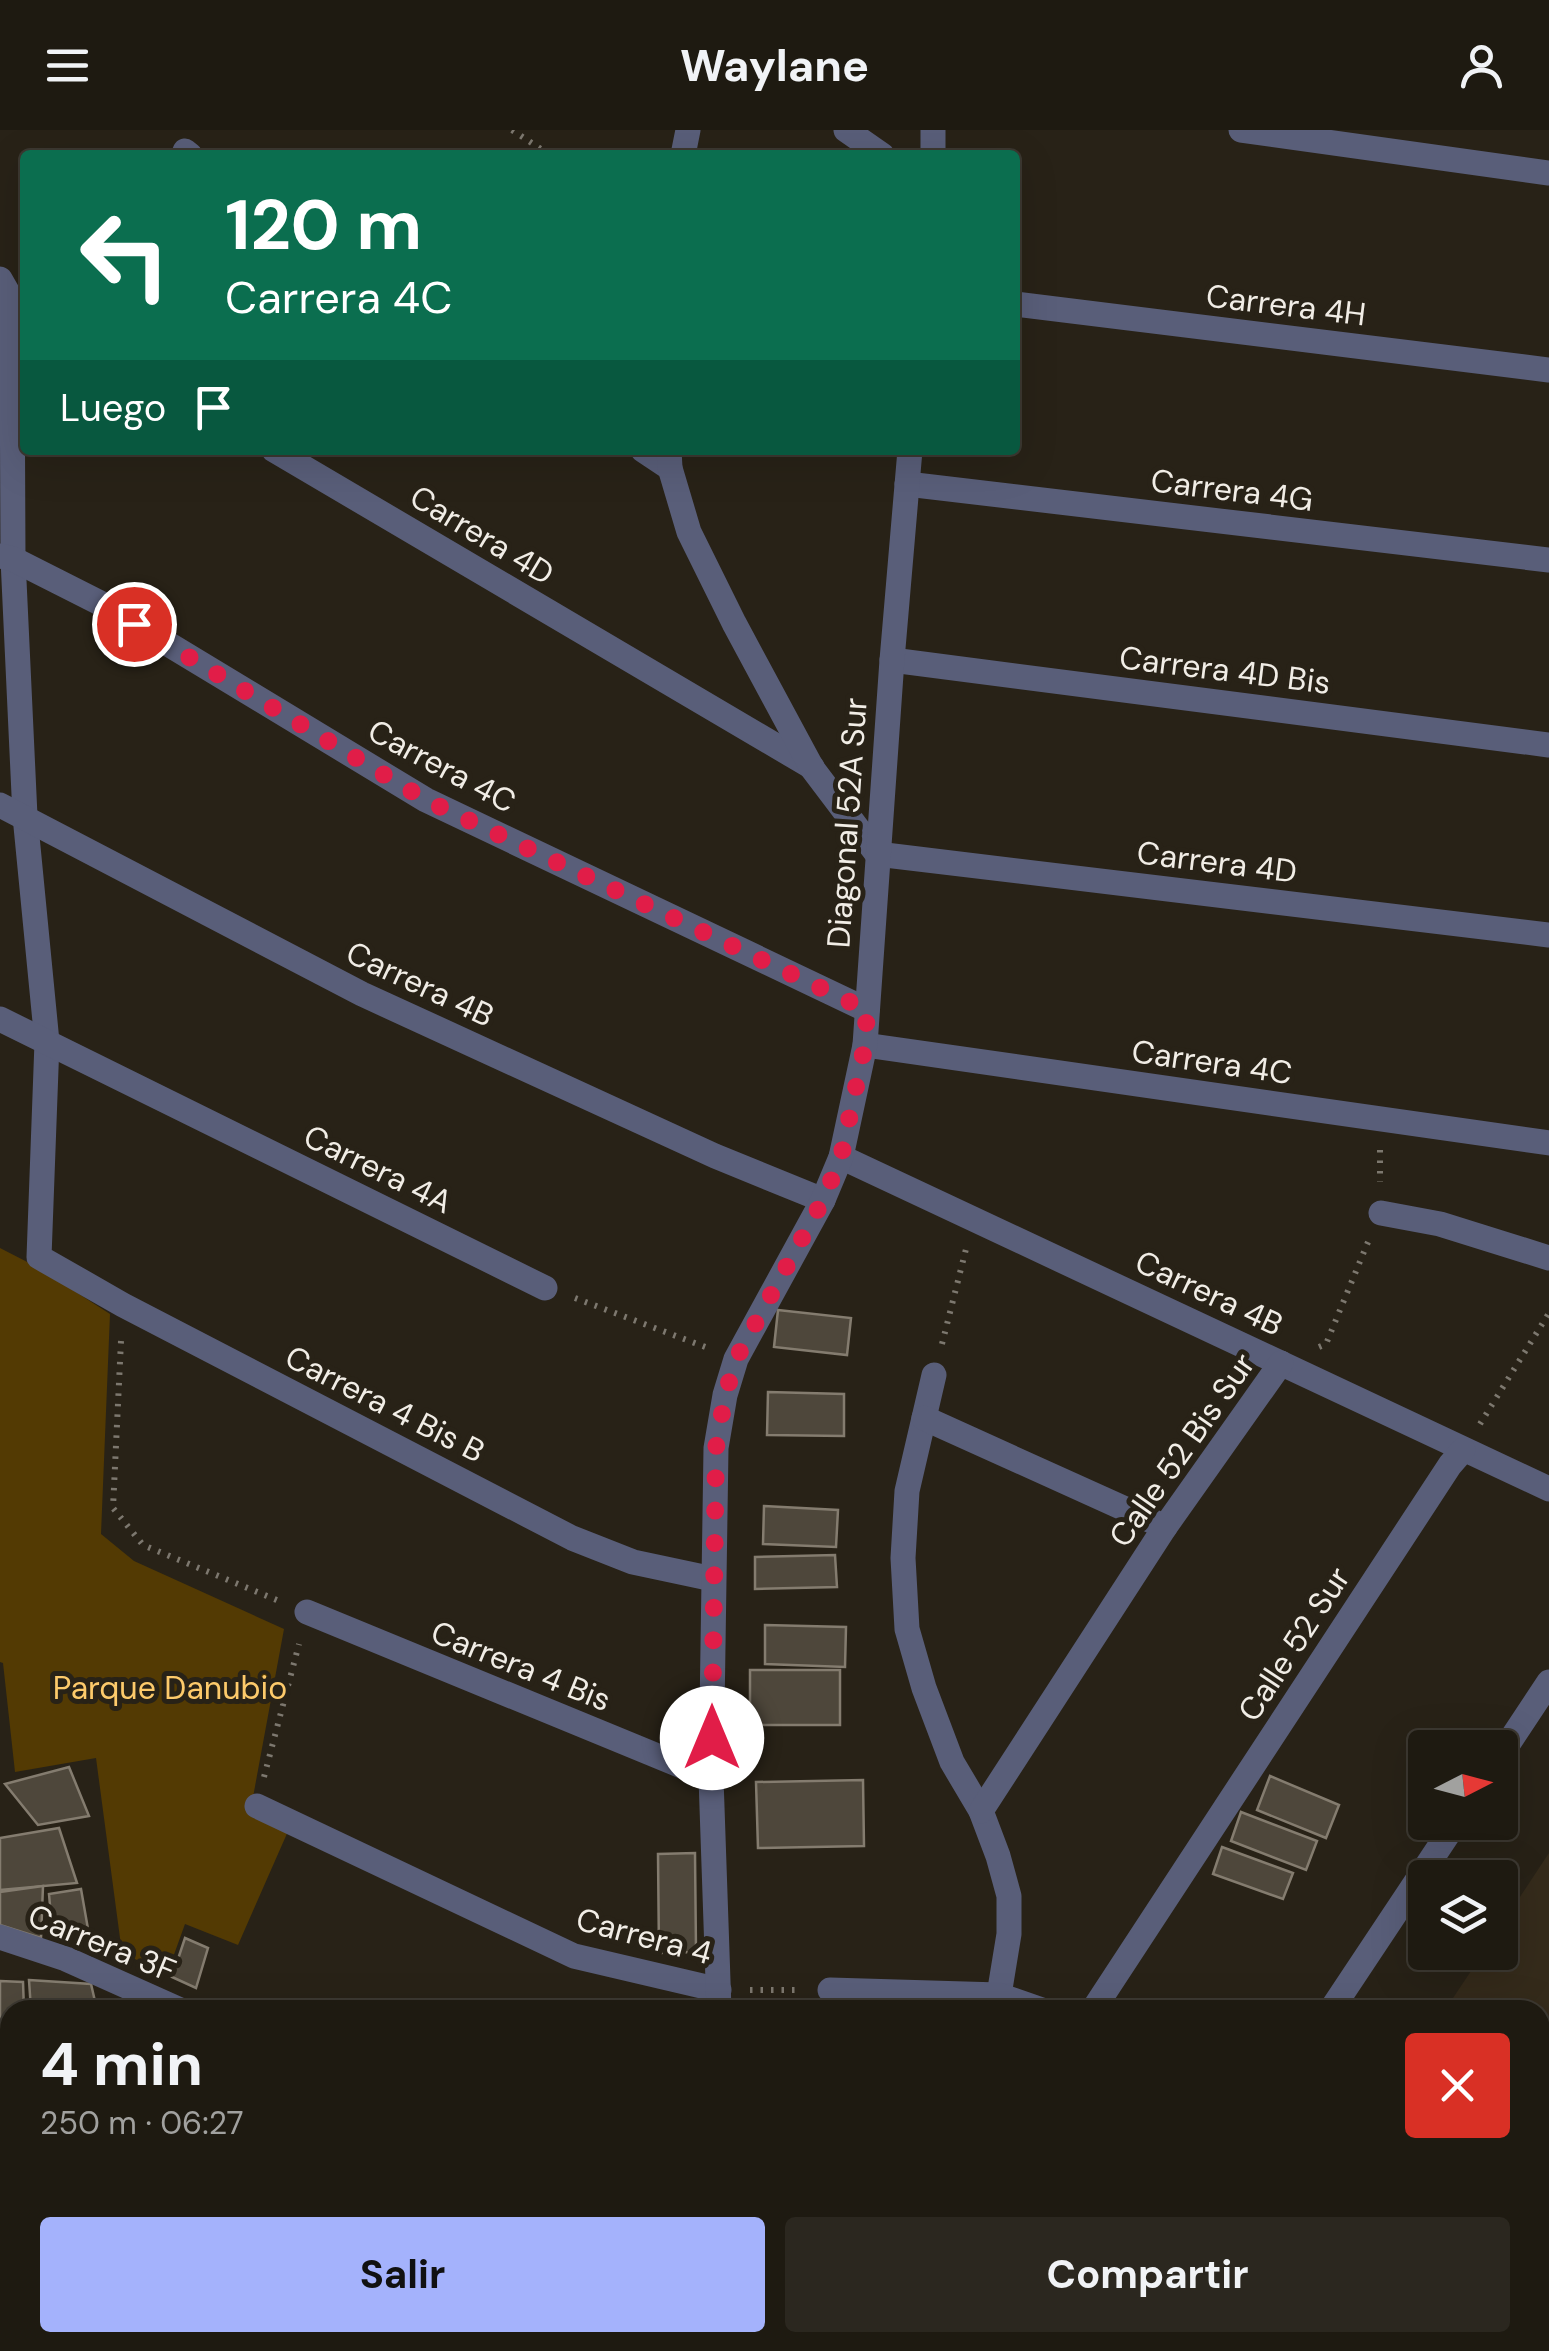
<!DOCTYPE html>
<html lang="es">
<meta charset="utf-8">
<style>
body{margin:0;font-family:"DM Sans",sans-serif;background:#2b271f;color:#f1f3f6;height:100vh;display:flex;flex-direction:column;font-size:38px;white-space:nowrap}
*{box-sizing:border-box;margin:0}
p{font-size:32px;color:#a1a19f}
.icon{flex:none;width:55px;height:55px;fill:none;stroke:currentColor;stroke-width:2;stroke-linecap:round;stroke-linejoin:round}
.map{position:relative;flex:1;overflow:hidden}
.panel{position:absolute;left:0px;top:1870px;width:1550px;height:352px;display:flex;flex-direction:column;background:#1e1a11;border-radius:30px 30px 0 0;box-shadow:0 10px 40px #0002,0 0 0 2px #3c3831}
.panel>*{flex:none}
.banner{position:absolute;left:20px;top:20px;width:1000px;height:305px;border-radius:10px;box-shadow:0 10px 40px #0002,0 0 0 2px #3c3831;background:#0b6e4f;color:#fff;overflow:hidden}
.needle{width:65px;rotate:84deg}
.controls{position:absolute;left:1408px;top:1600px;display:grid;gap:20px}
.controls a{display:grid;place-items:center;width:110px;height:110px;border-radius:10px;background:#1e1a11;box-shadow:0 10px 40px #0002,0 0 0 2px #3c3831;font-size:50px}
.pin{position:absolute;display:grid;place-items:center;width:85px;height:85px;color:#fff;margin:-42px;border:5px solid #fff;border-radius:50%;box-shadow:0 2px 10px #0007}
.me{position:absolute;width:110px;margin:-55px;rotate:0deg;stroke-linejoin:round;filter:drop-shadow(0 0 8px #0008)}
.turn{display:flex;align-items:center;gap:35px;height:210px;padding:0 40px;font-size:45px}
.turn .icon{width:130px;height:130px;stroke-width:2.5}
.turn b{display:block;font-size:70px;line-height:85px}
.then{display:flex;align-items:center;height:95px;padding:0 40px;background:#0003;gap:20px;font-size:38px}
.round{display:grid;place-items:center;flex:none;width:105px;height:105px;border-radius:10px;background:#2b271f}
.head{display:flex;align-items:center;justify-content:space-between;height:170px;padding:0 40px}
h1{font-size:60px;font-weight:700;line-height:75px}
.primary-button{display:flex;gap:20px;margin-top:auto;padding:20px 40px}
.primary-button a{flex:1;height:115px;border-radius:10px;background:#a4b2fc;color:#111;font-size:40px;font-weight:700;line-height:115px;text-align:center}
.primary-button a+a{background:#2b271f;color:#f1f3f6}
header{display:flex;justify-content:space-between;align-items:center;height:130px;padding:0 40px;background:#1e1a11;font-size:45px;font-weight:700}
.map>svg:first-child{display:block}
.built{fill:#352b1b}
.green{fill:#533a03}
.building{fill:#4e473b;stroke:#847c6f;stroke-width:2.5}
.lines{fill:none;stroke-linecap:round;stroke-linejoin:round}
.path{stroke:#7d786f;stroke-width:6;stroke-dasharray:2.5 8;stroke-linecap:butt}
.street{stroke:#595e79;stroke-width:25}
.route{stroke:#e11d48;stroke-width:18;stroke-dasharray:0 32.4}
.labels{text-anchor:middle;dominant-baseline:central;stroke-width:10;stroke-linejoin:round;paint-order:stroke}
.street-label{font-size:32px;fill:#f1ede6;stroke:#282217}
.park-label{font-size:32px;fill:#fdca6b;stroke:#282217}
</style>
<header><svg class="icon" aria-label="menu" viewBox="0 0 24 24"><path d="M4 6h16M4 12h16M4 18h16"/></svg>Waylane<svg class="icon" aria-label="person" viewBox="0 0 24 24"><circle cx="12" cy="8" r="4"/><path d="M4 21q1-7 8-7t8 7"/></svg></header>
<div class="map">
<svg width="1549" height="2221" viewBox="0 0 1549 2221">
<rect width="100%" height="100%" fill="#282217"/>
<!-- built -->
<path class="built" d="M1549 1723V2221H1217L1223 2212H1540V1880H1445L1483 1823 1500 1822V1797Z"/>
<!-- green -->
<path class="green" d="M0 1118 37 1137 110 1184 101 1404 134 1431 284 1499 251 1678 289 1699 238 1815 185 1794 167 1844 122 1823 96 1628 15 1642 3 1533 0 1532Z"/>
<!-- building -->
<g class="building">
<path d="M778 1180 851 1188 847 1225 774 1217Z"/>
<path d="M768 1262 844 1264V1306L767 1305Z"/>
<path d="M764 1376 838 1380 836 1417 763 1414Z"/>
<path d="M835 1425 837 1457 755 1459V1427Z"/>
<path d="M765 1495 846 1497 845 1537 765 1534Z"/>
<rect x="750" y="1540" width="90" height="55"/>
<path d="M69 1637 89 1686 38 1695 5 1654Z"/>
<path d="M1270 1646 1339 1675 1326 1708 1257 1680Z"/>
<path d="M863 1650 864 1716 758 1718 756 1652Z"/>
<path d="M1241 1682 1317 1711 1306 1740 1231 1711Z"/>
<path d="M59 1698 77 1753 0 1760V1708Z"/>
<path d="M1222 1717 1293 1743 1283 1769 1213 1744Z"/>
<path d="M695 1723 696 1822 659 1823 658 1724Z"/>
<path d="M43 1756 41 1808 0 1795V1762Z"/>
<path d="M81 1759 91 1816 52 1798 49 1764Z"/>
<path d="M185 1808 208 1818 196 1858 172 1847Z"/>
<path d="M29 1850 91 1854 97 1880H31Z"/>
<path d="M0 1851 23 1852 24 1880H10V1937L0 1936Z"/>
<path d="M0 2005 10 2009V2036L0 2034Z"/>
<path d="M0 2076 10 2081V2106L0 2101Z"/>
<path d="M0 2117 10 2122V2155L0 2148Z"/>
<path d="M1540 2134 1549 2181V2221H1455L1453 2212H1540Z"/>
</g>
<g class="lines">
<!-- path -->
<g class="path">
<path d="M512 0 550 25"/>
<path d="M1380 1020V1052"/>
<path d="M575 1168 708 1218"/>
<path d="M121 1211 113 1378 143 1415 279 1471"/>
<path d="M942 1214 966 1119"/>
<path d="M1319 1217 1326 1214 1368 1112"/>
<path d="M1480 1294 1549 1183"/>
<path d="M264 1647 299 1514"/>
<path d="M750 1860H797"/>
<path d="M154 2212V2221"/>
<path d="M84 2221 91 2212"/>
</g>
<!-- street -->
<g class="street">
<path d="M846 0 882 25"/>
<path d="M1241 0 1549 43"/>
<path d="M185 21 190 25"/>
<path d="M683 25 688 0"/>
<path d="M933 25V0"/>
<path d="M0 149 8 163 12 201 13 429 25 686 47 912 39 1127 123 1175 572 1408 633 1432 713 1449"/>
<path d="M1015 174 1549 240"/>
<path d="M274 320 812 637"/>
<path d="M643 320 670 338"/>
<path d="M669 320 670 338 689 402 734 493 812 638 877 724 1549 805"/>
<path d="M907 354 1549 430"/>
<path d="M0 426 13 429 102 474 426 670 867 880"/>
<path d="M892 530 1549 615"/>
<path d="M0 675 362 864 715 1026 823 1070"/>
<path d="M0 889 545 1158"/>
<path d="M865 915 1549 1013"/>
<path d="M841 1027 1549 1359"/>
<path d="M1381 1083 1440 1094 1549 1128"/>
<path d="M934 1245 907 1361 903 1428 907 1499 924 1558 952 1632 981 1681 998 1726 1009 1766V1804L999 1865 994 1880"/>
<path d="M924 1288 1165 1397"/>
<path d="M307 1482 711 1648"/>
<path d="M1500 1626 1549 1552"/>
<path d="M257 1676 574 1826 719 1860"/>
<path d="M981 1681 1165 1397 1281 1233"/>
<path d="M0 1807 66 1829 180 1880"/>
<path d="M830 1860 999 1865 1042 1880"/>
<path d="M719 1880 711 1648 716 1318 725 1265 736 1229 823 1070 841 1027 865 915 892 530 910 320"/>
<path d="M1093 1880 1450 1335 1463 1320"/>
<path d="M1331 1880 1456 1692"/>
<path d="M438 2212 457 2221"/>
<path d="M848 2212 879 2221"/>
<path d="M685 2221 687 2212"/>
<path d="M1092 2221 1098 2212"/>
</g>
</g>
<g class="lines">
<!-- route -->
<path class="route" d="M134 494 426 670 867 880 865 915 841 1027 823 1070 736 1229 725 1266 716 1318 712 1608"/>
</g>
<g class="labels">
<!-- street labels -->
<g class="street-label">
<text transform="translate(1286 175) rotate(7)">Carrera 4H</text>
<text transform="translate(1232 360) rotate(7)">Carrera 4G</text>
<text transform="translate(482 405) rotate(31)">Carrera 4D</text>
<text transform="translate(1225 540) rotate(7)">Carrera 4D Bis</text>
<text transform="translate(442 636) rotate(28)">Carrera 4C</text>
<text transform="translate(847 693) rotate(-86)">Diagonal 52A Sur</text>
<text transform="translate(1217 732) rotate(7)">Carrera 4D</text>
<text transform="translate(420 854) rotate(25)">Carrera 4B</text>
<text transform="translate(1212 932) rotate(8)">Carrera 4C</text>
<text transform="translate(378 1039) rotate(26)">Carrera 4A</text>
<text transform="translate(1209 1163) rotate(25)">Carrera 4B</text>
<text transform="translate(385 1274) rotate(27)">Carrera 4 Bis B</text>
<text transform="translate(1182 1320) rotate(-55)">Calle 52 Bis Sur</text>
<text transform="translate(1294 1514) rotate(-57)">Calle 52 Sur</text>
<text transform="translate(521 1536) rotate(22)">Carrera 4 Bis</text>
<text transform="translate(644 1806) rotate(15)">Carrera 4</text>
<text transform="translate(102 1813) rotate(22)">Carrera 3F</text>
</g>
<!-- park labels -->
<g class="park-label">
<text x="170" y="1558">Parque Danubio</text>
</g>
</g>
</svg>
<div class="controls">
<a><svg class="needle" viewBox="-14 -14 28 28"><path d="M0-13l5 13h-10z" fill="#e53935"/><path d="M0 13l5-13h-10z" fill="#a1a19f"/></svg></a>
<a><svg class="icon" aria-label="layers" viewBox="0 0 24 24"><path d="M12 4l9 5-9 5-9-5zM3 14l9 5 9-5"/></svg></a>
</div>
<div class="pin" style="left:134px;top:494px;background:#d93025"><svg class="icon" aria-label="arrive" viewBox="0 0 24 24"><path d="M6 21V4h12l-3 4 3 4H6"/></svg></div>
<svg class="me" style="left:712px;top:1608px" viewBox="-20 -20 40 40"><circle r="19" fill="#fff"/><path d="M0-13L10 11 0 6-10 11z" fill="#e11d48"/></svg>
<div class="banner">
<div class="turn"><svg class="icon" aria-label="left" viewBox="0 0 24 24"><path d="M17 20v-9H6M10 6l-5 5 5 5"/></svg><div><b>120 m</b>Carrera 4C</div></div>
<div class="then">Luego<svg class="icon" aria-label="arrive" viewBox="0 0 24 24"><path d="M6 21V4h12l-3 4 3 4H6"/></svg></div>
</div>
<section class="panel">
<div class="head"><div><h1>4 min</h1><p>250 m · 06:27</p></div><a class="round" style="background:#d93025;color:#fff"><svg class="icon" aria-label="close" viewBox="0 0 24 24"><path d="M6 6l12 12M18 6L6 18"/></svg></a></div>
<div class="primary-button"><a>Salir</a><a>Compartir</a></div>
</section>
</div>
